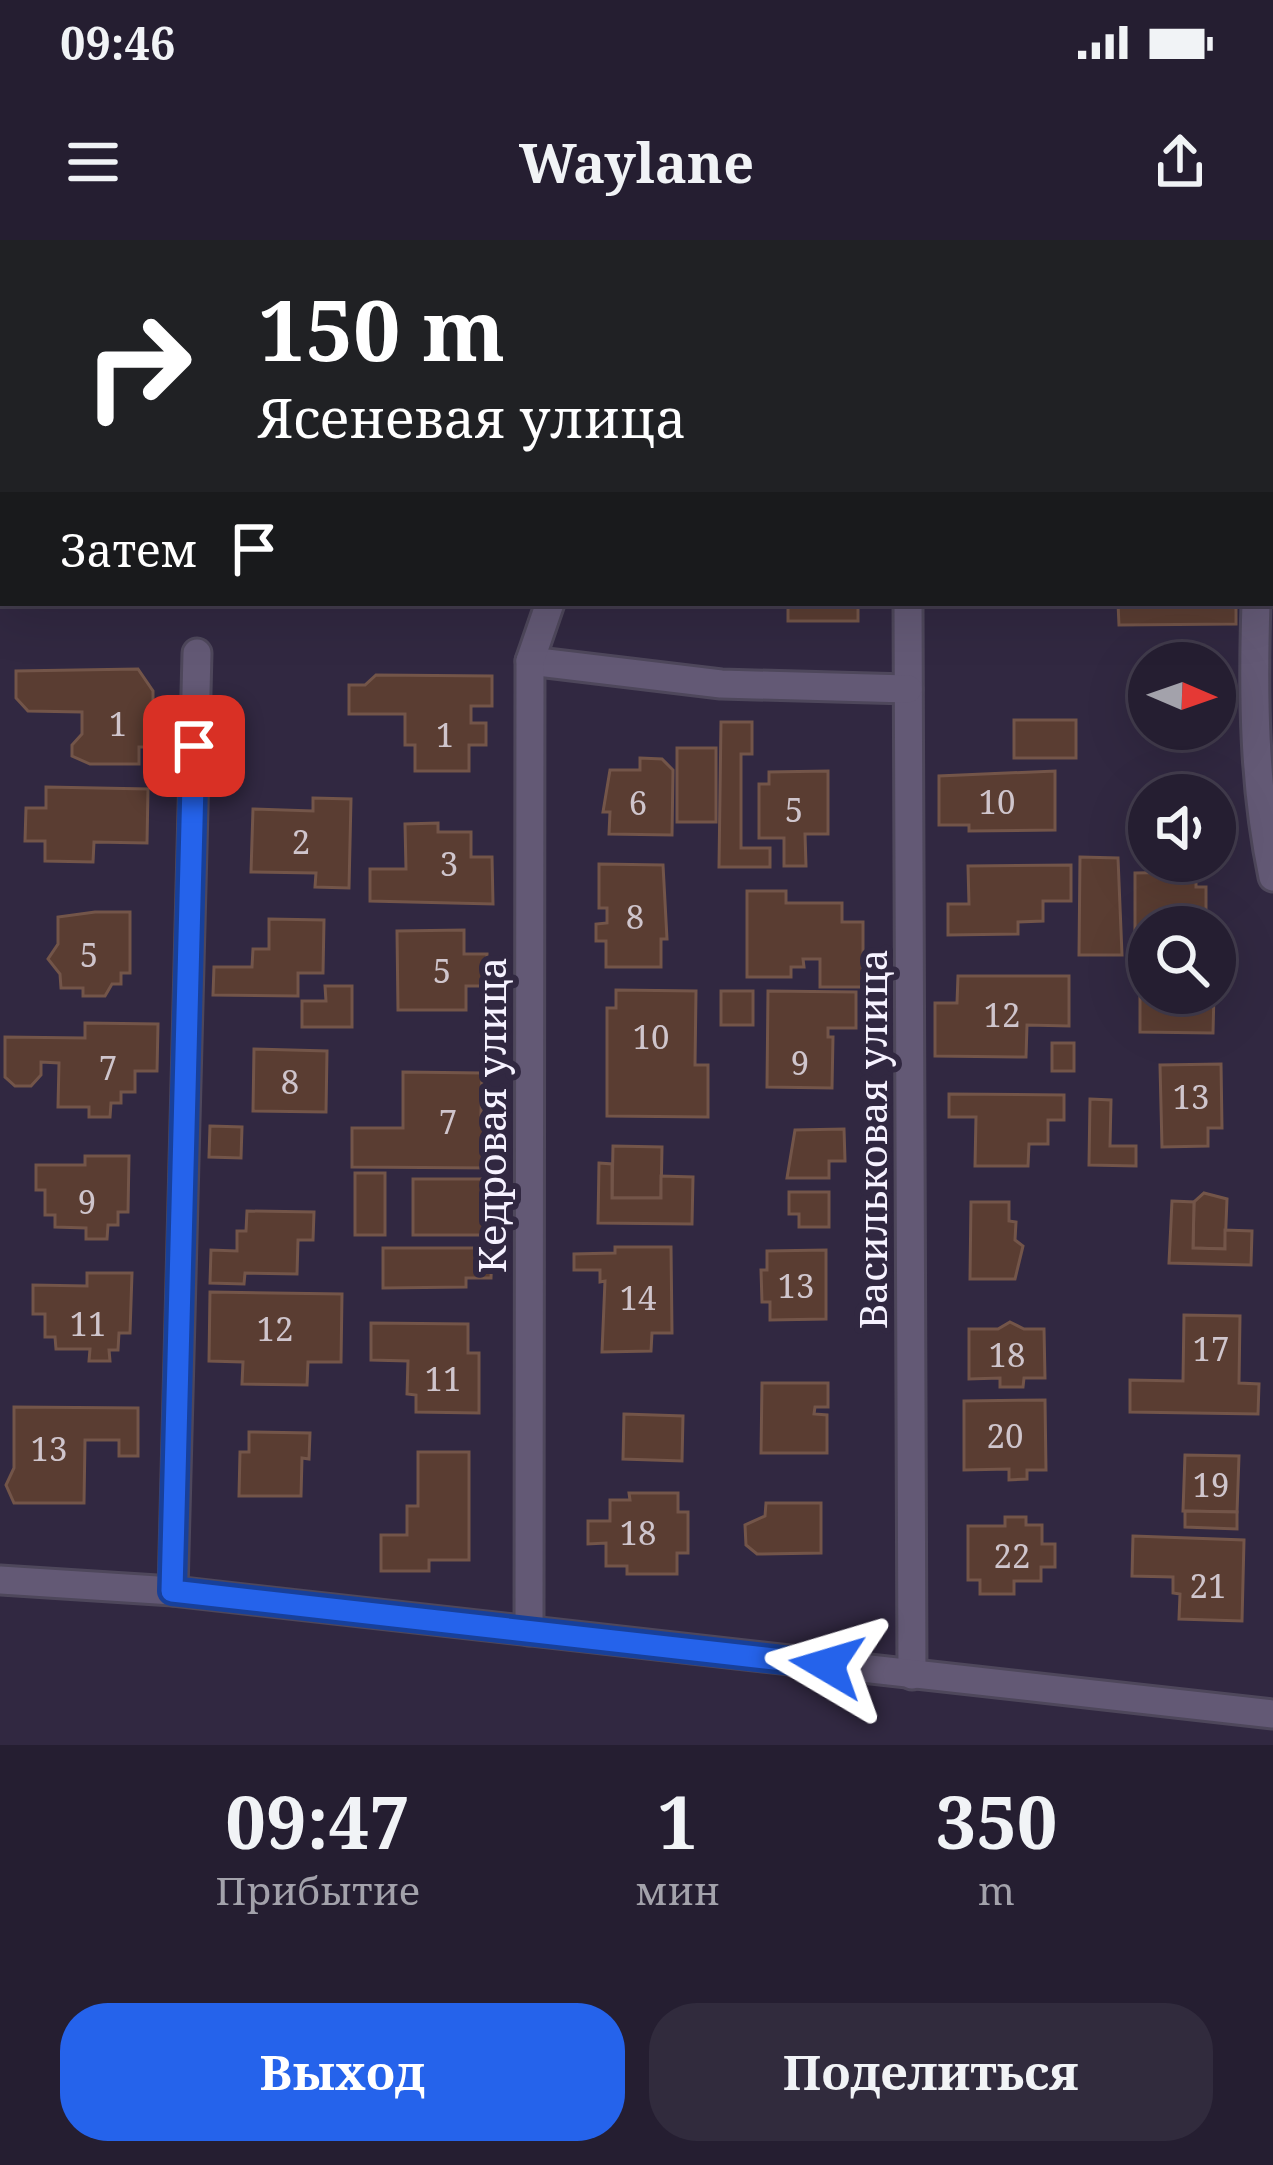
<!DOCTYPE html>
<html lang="ru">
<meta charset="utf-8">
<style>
body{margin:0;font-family:"Noto Serif",serif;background:#312b3d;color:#f1f3f6;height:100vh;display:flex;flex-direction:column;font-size:45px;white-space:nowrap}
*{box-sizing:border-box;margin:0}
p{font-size:39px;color:#a3a2ab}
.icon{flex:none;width:66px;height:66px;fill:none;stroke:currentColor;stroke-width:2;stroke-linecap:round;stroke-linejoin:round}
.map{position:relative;height:1505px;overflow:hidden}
.sheet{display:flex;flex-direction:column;background:#251e31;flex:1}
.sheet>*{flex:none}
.hud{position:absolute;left:0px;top:0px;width:1275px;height:366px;box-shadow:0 12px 48px #0002,0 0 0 3px #423c4d;background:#202124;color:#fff;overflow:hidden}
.needle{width:78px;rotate:92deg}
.buttons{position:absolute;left:1128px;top:402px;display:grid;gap:24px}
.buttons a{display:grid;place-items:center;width:108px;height:108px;border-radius:50%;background:#251e31;box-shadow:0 12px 48px #0002,0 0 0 3px #423c4d;font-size:60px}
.pin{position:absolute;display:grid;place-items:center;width:102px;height:102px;color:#fff;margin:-51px;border-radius:24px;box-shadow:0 6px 18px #0006}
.me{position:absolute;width:132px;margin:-66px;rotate:277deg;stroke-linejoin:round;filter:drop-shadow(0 0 9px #0008)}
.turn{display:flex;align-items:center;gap:42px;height:252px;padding:0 60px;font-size:54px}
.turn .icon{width:156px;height:156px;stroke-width:2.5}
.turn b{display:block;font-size:84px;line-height:102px}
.then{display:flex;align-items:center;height:114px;padding:0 60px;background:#0003;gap:24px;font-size:45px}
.eta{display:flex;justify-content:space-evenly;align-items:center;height:204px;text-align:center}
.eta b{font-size:72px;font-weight:700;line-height:84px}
.primary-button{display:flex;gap:24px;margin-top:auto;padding:24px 60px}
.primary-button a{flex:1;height:138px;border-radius:48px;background:#2563eb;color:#fff;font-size:48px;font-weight:700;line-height:138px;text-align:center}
.primary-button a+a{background:#312b3d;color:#f1f3f6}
.status{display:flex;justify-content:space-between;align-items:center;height:84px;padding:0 60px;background:#251e31;direction:ltr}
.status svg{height:33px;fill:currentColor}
header{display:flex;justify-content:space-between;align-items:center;height:156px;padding:0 60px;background:#251e31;font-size:54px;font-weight:700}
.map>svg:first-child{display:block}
.building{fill:#5a3d32;stroke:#735549;stroke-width:3}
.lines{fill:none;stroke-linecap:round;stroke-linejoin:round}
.minor-casing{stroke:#4e475b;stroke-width:33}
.minor{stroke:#635975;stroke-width:27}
.route-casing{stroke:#184099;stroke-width:30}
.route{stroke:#2563eb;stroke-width:21}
.labels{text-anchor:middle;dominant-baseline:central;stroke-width:12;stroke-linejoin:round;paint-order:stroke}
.number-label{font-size:33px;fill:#cfc5cc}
.street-label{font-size:39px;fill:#f6f2ff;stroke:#312841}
</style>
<div class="status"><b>09:46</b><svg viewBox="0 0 49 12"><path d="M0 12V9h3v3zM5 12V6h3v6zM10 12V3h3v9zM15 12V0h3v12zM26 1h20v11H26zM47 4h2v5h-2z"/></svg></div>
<header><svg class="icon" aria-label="menu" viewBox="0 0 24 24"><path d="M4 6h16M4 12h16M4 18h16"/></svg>Waylane<svg class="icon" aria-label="share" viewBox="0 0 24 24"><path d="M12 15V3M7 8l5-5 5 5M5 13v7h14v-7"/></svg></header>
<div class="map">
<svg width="1273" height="1505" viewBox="0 0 1273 1505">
<rect width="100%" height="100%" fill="#312841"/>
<!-- building -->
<g class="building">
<rect x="788" y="363" width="70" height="18"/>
<path d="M1118 363H1236V384L1119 385Z"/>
<path d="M138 429 153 451V507H139V524H90L72 516V505L82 494V472L28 471 16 458V431Z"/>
<path d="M376 435 492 436V466H471V483H486V505H469V531H415V505H405V474H349V445H365Z"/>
<rect x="1014" y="480" width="62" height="38"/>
<path d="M721 482H752V514H741V608H770V627H719Z"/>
<rect x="677" y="508" width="39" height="74"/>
<path d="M640 518 662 519 673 530 672 595 609 594 610 572H603L610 530H640Z"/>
<path d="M828 531V594H805L806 626H784V598H759V544H769V532Z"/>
<path d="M1055 531V590L969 591V585H939V536Z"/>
<path d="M46 547 148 549 147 603 94 602 93 622 45 621V601H25L26 568H46Z"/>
<path d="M313 558 351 559 349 648 315 647 316 633 251 632 253 569 313 571Z"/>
<path d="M438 583V592H471V617H492L493 664 370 661V629H406L405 584Z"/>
<path d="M1080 617 1118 618 1122 715H1079Z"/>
<path d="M599 624 663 625 667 699H661V727H606V701H596V684L607 683V668H599Z"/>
<path d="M1071 625V661H1043V681L1018 682V694L948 695V664H969L968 626Z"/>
<path d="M1196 632V647H1206V676H1197V687H1149V705H1135V633Z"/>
<path d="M747 651H786V663H842V682H863V747H820V719H803L804 727H791V737H747Z"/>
<path d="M95 672H130V733H121V744H112L105 756H83V748H61L60 734 48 719 58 704V677Z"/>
<path d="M269 679 324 680 323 733H298V756L213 755 214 727H252L253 709H269Z"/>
<path d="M464 690V714H487L486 746H466V770H398L397 691Z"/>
<path d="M1140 732H1149V753H1214L1213 793 1140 792Z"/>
<path d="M958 736H1069V786L1027 785 1026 817 935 816V763H957Z"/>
<path d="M325 746H352V787H302V761H326Z"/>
<path d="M616 750 696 751 695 825H708V877L607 876V768H616Z"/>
<rect x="721" y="751" width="32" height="34"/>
<path d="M768 751 856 752V788H828V797H833L832 848 767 847Z"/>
<path d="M85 783 158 784 157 831H135V852H121V863H111L110 877H89V867H58L59 823 41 822V835L31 846H15L5 837V797L85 798Z"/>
<rect x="1052" y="803" width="22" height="28"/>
<path d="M254 809 327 811 326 872 253 871Z"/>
<path d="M1221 824 1222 888H1208V906L1162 907 1160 825Z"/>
<path d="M403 832 482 833 481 875H494L493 928 352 927V888H403Z"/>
<path d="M949 854 1064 855V880H1048V904H1029L1028 926H975L976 877H949Z"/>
<path d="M1090 859 1111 860 1110 906H1136V926L1089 925Z"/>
<path d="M210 886 242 887 241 918 209 917Z"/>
<path d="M844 889 845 921H829V938H787L795 890Z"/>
<path d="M613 906 662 907 661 958H612Z"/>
<path d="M85 916H129L128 972H118V985H108L107 999H86V988L55 987V975H45V950H36V925H85Z"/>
<path d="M599 923 612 924V958H661V936L693 937 692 984 598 983Z"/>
<rect x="355" y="933" width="30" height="62"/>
<rect x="413" y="939" width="79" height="56"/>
<path d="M789 952H829V987H799V974H789Z"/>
<path d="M1204 953 1227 959 1225 1009 1193 1008 1194 962Z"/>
<path d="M1172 961 1194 962 1193 1008 1225 1009V990L1252 991 1251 1025 1169 1023Z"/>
<path d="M971 962H1009V981L1016 982 1015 1000 1023 1006 1015 1039H970Z"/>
<path d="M247 971 314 972 313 1000H298L297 1034 245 1033 244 1044 210 1043 211 1010 237 1011V991H246Z"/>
<path d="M615 1007H671L672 1093H652L651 1111 602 1112 605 1041 600 1042V1030H574V1014L615 1013Z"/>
<path d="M383 1008H492L491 1038H466V1047L383 1048Z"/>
<path d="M826 1010V1079L770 1080V1062H762L761 1030H767V1011Z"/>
<path d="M87 1033H132L130 1093H119L118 1110H109L110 1121H89L90 1109H56L55 1097H45V1074H33V1045L87 1046Z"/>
<path d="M210 1052 342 1054 341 1122H308L307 1145 242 1144 243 1122 209 1121Z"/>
<path d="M1184 1075 1240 1076 1239 1143 1259 1144 1258 1174 1130 1172V1140L1183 1141Z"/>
<path d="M1010 1082 1024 1089H1044L1045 1138H1024L1023 1147H1000V1138L969 1139V1089H998Z"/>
<path d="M371 1083 468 1084V1113H479V1173L416 1172V1155L407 1154 408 1121 371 1120Z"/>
<path d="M762 1143H828V1167H815L814 1174 827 1175V1213H761Z"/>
<path d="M1045 1160 1046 1230H1027V1239L1009 1240V1229L964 1230V1161Z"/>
<path d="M14 1167 138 1168V1216H119V1200H85L84 1263H14L6 1245 14 1228Z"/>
<path d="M624 1174 683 1176 682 1221 623 1219Z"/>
<path d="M249 1192 310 1193 309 1219 302 1218 301 1256H239L240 1212H249Z"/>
<path d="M418 1212H469V1320H429V1331H381V1295H407V1266H418Z"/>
<path d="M1185 1215 1239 1216 1237 1272 1183 1271Z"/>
<path d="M629 1253H678V1272H688V1313H677V1334H627V1326H606V1303L588 1304V1281H610V1260H630Z"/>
<path d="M766 1263H821V1313L757 1314 746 1305 745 1285 765 1276Z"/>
<path d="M1185 1271 1237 1272V1289L1185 1287Z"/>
<path d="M1005 1277H1026V1285H1042V1304H1055V1327H1041V1341H1014V1354H980V1340H968V1286H1005Z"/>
<path d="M1133 1296 1244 1300 1242 1381 1179 1379 1180 1354 1173 1353V1337L1132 1336Z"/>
</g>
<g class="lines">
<!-- minor casing -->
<g class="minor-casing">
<g id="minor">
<path d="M670 3V0"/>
<path d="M822 3 826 0"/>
<path d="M908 3V0"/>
<path d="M1270 3V0"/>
<path d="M0 139H3"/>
<path d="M908 363 912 1435"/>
<path d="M1256 363C1253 456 1254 546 1273 637"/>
<path d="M530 421 721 444 908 449"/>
<path d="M0 1340 173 1351 1273 1474"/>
<path d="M173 1351 197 413"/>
<path d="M529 1391 530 421 550 363"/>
</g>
</g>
<!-- minor -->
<use href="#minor" class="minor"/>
</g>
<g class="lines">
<!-- route casing -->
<g class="route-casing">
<path id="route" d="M194 506 172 1351 827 1425"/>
</g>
<!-- route -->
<use href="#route" class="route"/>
</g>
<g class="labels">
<!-- number labels -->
<g class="number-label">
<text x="118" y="483">1</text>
<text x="445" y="494">1</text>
<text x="997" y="561">10</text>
<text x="638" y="562">6</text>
<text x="794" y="569">5</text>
<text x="301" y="601">2</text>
<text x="449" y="623">3</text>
<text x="635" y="676">8</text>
<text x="89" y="714">5</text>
<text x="442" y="730">5</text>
<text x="1002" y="774">12</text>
<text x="651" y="796">10</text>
<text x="800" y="822">9</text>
<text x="108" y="827">7</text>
<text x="290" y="841">8</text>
<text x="1191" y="856">13</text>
<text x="448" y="881">7</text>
<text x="87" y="961">9</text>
<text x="796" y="1045">13</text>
<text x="638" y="1057">14</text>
<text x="88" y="1083">11</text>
<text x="275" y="1088">12</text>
<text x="1211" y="1108">17</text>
<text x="1007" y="1114">18</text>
<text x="443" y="1138">11</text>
<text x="1005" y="1195">20</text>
<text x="49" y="1208">13</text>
<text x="1211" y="1244">19</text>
<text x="638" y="1292">18</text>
<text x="1012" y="1315">22</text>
<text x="1208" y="1345">21</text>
</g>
<!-- street labels -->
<g class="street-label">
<text transform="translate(490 875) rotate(-90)">Кедровая улица</text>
<text transform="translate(871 899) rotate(-90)">Васильковая улица</text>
</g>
</g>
</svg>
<div class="buttons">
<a><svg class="needle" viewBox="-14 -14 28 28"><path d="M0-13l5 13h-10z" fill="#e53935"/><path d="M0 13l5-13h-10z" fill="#a3a2ab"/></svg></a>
<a><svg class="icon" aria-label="sound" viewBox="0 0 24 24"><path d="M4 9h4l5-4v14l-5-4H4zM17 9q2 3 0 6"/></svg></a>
<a><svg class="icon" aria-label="search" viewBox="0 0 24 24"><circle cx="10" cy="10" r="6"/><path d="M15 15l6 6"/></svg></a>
</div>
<div class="pin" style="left:194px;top:506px;background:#d93025"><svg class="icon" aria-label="arrive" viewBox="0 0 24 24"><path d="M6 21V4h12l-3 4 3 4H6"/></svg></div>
<svg class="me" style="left:827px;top:1425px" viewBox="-20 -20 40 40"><path d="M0-17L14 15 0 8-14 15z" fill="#2563eb" stroke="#fff" stroke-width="4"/></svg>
<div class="hud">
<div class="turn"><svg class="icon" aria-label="right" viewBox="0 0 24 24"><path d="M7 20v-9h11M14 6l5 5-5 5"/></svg><div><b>150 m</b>Ясеневая улица</div></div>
<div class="then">Затем<svg class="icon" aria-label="arrive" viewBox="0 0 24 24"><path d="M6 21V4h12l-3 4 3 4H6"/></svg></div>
</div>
</div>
<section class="sheet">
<div class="eta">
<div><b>09:47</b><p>Прибытие</p></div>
<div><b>1</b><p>мин</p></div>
<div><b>350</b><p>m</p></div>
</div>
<div class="primary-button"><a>Выход</a><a>Поделиться</a></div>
</section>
